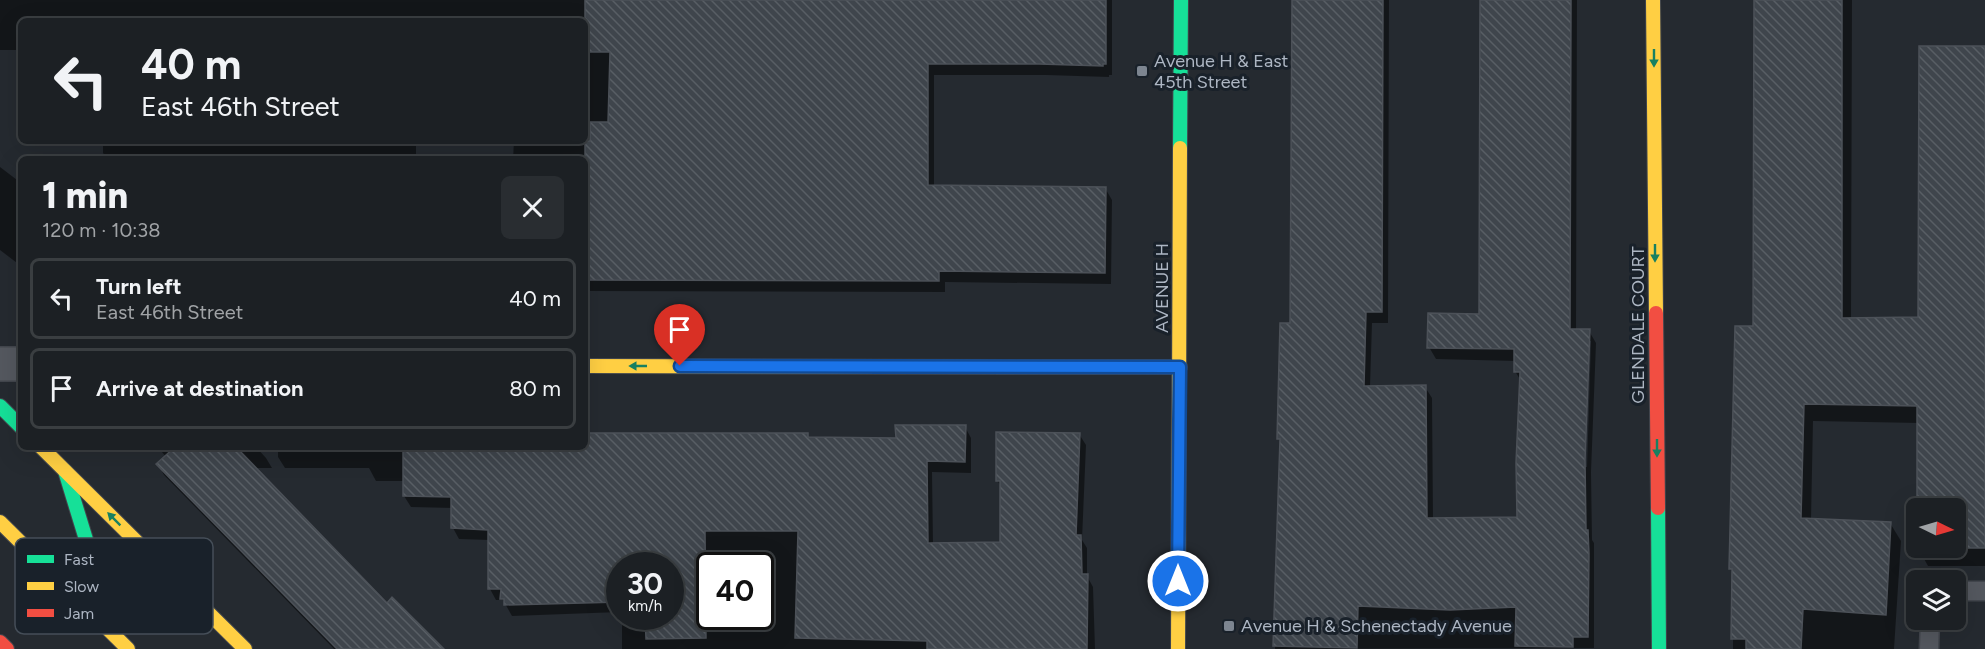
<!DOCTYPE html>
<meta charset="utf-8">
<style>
body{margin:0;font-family:Figtree,sans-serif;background:#292d31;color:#f1f3f6;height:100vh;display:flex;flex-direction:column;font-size:22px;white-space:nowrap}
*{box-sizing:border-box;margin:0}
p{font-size:20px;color:#a0a3a6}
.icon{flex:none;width:33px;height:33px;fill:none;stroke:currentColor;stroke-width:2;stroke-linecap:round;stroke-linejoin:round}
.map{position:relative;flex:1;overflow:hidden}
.details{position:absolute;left:18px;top:156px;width:570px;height:294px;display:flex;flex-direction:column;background:#1c2024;border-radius:9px;box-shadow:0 6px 24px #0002,0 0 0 2px #3a3e41}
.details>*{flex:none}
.guide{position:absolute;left:18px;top:18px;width:570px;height:126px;border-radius:9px;box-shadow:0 6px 24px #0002,0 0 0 2px #3a3e41;background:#1c2024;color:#f1f3f6;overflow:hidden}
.needle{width:39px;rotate:95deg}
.fabs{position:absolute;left:1906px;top:498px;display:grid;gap:12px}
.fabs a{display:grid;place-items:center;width:60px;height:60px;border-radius:9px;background:#1c2024;box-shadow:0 6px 24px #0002,0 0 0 2px #3a3e41;font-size:30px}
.speed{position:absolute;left:606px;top:552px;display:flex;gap:12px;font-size:30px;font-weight:700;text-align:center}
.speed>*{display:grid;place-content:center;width:78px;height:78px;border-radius:50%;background:#1c2024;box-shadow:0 6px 24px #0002,0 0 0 2px #3a3e41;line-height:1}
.speed small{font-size:15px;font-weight:400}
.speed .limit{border:3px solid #111;border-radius:9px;background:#fff;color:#111}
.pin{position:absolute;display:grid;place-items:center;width:51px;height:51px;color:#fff;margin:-62px -26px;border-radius:50% 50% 50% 0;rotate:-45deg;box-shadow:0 0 6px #0007}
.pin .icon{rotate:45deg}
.me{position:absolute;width:66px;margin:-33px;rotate:0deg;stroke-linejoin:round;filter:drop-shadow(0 0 4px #0008)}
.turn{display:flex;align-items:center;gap:21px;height:126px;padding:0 24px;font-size:27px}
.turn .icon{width:78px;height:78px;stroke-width:2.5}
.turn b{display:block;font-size:42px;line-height:51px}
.round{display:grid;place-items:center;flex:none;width:63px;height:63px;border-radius:9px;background:#292d31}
.summary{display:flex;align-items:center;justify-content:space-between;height:102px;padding:0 24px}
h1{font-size:36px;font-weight:800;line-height:45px}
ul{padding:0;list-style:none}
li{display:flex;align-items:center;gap:18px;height:81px;margin:0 12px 9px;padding:0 12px;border:3px solid #3a3e41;border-radius:9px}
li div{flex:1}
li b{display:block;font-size:22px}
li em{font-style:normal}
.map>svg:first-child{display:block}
.shadow{fill:#0007;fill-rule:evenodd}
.building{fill:url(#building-back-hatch);stroke:#4c5158;stroke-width:1.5;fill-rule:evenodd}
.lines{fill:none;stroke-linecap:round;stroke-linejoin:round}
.lane-casing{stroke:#42464d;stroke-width:21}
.street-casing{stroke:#42464d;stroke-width:36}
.fast-casing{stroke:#42464d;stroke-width:16}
.slow-casing{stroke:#42464d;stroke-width:16}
.jam-casing{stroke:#42464d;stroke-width:16}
.lane{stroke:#54585f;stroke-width:18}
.street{stroke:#54585f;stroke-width:33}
.fast{stroke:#16e098;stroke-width:14}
.slow{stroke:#ffcf43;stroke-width:14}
.jam{stroke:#f24e42;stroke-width:14}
.oneway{fill:#188061}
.route-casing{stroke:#114b97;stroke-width:15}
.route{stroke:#1a73e8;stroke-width:10}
.poi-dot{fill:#7d8590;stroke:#19212a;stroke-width:2}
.labels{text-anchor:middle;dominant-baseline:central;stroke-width:6;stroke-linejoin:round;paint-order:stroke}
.poi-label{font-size:18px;fill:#adb6c3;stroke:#19212a;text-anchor:start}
.street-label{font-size:18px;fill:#adb6c3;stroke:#19212a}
.key{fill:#19212a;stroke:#454e58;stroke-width:1.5}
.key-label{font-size:16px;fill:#adb6c3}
</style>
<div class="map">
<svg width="1985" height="649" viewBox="0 0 1985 649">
<defs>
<pattern id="building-back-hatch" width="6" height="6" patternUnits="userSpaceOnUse" patternTransform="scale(1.5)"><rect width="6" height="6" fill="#3f454c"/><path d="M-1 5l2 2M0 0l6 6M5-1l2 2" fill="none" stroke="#585e64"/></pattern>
</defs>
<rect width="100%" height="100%" fill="#252a30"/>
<!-- shadow -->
<g class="shadow">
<path d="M0 0H1112V75H1109V77L1046 75H934V187L1105 188 1112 200 1111 284 945 282V292L585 291V159H513L514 141H585V21H21V50H0Z"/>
<path d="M1293 0H1389L1388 323H1372L1370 387H1425L1432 398 1433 519H1518L1521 381 1515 371V361L1436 359 1429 347 1480 315 1481 0H1577L1576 331H1589L1596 343 1591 472 1592 540 1594 543V648L1275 649 1281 443 1278 438 1292 325ZM1588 341H1591L1587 467H1584Z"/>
<path d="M1756 0H1852L1851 320 1919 319 1985 48V566H1928L1918 548H1956V508H1918L1919 423 1813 421 1811 520 1890 523 1901 541 1894 649H1733V573L1730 568 1754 328Z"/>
<path d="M103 141H416V159H107L103 153Z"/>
<path d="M0 167 21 183V266L0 250Z"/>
<path d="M965 427 971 438V473L932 472 933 544H1002V488L997 480 1079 434 1086 445 1082 540 1087 548V576L1093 587 1095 649H622V616H670V566H620V612L512 616 503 600H496L490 589 489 540 459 539 453 528V508L411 507 404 496V481H376L369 468H285L278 457V447H585V434L807 435 809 438 897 440ZM710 566H760V616H710Z"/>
<path d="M158 447H256L266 458 272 468H253L387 605 440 649H334L164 475 158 464 166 457Z"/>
</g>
<!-- building -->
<g class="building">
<path d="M585 0H1106V64H1103V66L1039 64H928V185L1106 187 1105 273 939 271V281L585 280V141H590V122H608L610 52H585Z"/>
<path d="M1292 0H1383L1382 312H1366L1364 386 1426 385 1427 518 1517 517 1516 463 1520 372H1514V349L1427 348 1428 313 1479 314 1480 0H1571L1570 329H1590L1585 460 1586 530H1588L1589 554 1588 637H1573V647L1515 646 1516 607 1450 610 1358 606 1357 648 1273 646 1280 439H1277L1280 323H1290Z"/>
<path d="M1754 0H1842V318L1918 317 1919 46H1985V548H1917V406L1804 404 1801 518 1891 522 1886 615 1803 609 1801 649H1746V639H1731L1732 569H1729L1735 326H1753ZM1917 508H1956V548H1917Z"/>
<path d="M895 425H966L965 462 927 461 928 543 1000 542V481H996V432L1080 433 1076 535H1081L1082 574H1088L1087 649H927V641L795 638 798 531H705L706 638 646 639 645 616H670V566H620V602L504 605V599H500L501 589H488V530L451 528V497L403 496V447H585V433H808V437L896 438Z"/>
<path d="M175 447H236L387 603 392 597 444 649H337L156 464Z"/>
</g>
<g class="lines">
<!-- lane casing -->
<g class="lane-casing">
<g id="lane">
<path d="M1956 591H1985"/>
<path d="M1929 649 1930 620"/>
</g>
</g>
<!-- street casing -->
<g class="street-casing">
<path id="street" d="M0 364H21"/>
</g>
<!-- fast casing -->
<g class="fast-casing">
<g id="fast">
<path d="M1180 148 1181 0"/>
<path d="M1014 367H1180"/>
<path d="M0 406 21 427"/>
<path d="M65 471 115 634"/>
<path d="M1658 508 1659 649"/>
</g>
</g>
<!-- slow casing -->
<g class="slow-casing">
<g id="slow">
<path d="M1653 0 1656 313"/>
<path d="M585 366 1014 367"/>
<path d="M41 447 245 649"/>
<path d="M0 522 128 649"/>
<path d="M1178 649 1180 148"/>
</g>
</g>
<!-- jam casing -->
<g class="jam-casing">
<g id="jam">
<path d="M1656 313 1658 508"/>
<path d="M0 642 7 649"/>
</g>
</g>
<!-- lane -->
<use href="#lane" class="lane"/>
<!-- street -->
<use href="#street" class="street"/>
<!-- fast -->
<use href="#fast" class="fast"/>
<!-- slow -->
<use href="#slow" class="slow"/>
<!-- jam -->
<use href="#jam" class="jam"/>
</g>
<!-- one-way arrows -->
<defs><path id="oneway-solid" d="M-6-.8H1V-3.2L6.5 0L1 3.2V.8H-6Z" transform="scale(1.5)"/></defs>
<g class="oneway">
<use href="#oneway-solid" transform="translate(1654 58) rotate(90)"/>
<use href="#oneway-solid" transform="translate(1655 253) rotate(90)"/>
<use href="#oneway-solid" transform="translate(638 366) rotate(-180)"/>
<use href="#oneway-solid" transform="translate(1657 448) rotate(90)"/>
<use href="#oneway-solid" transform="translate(114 519) rotate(-135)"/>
</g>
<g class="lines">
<!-- route casing -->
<g class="route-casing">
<path id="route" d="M680 366 1180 367 1178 581"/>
</g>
<!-- route -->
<use href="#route" class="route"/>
</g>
<!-- markers -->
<g class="poi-dot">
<rect x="1136" y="65" width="12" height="12" rx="3"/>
<rect x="1223" y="620" width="12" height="12" rx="3"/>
</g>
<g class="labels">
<!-- poi labels -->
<g class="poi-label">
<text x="1154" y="61">Avenue H &amp; East<tspan x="1154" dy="21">45th Street</tspan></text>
<text x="1241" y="626">Avenue H &amp; Schenectady Avenue</text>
</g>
<!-- street labels -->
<g class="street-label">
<text transform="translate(1162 288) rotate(-90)">AVENUE H</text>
<text transform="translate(1638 325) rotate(-90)">GLENDALE COURT</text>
</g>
</g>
<!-- legend -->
<rect x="15" y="538" width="198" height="96" rx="9" class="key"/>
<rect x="27" y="555" width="27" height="8" fill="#16e098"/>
<rect x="27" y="582" width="27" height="8" fill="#ffcf43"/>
<rect x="27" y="609" width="27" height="8" fill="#f24e42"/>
<g class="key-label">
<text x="64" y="565">Fast</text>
<text x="64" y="592">Slow</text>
<text x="64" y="619">Jam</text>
</g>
</svg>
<div class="fabs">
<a><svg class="needle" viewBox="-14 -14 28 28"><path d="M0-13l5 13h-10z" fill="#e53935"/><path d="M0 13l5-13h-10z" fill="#a0a3a6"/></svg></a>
<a><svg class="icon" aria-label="layers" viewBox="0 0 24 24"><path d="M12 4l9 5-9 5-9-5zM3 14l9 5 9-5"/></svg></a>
</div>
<div class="speed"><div>30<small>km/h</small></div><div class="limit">40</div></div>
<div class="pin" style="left:680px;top:366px;background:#d93025"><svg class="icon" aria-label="arrive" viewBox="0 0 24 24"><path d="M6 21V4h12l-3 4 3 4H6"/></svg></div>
<svg class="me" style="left:1178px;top:581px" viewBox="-20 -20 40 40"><circle r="17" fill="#1a73e8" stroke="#fff" stroke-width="3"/><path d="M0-11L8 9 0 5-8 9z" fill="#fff"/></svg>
<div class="guide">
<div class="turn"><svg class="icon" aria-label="left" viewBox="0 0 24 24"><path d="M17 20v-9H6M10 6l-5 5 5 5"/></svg><div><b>40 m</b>East 46th Street</div></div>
</div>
<section class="details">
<div class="summary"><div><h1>1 min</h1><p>120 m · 10:38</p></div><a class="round"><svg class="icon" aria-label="close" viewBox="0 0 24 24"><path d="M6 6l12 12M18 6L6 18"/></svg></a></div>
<ul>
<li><svg class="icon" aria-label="left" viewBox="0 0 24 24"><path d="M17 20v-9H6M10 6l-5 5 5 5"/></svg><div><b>Turn left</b><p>East 46th Street</p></div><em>40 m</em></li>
<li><svg class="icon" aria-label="arrive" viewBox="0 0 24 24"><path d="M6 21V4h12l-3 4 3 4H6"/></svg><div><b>Arrive at destination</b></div><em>80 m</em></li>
</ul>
</section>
</div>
